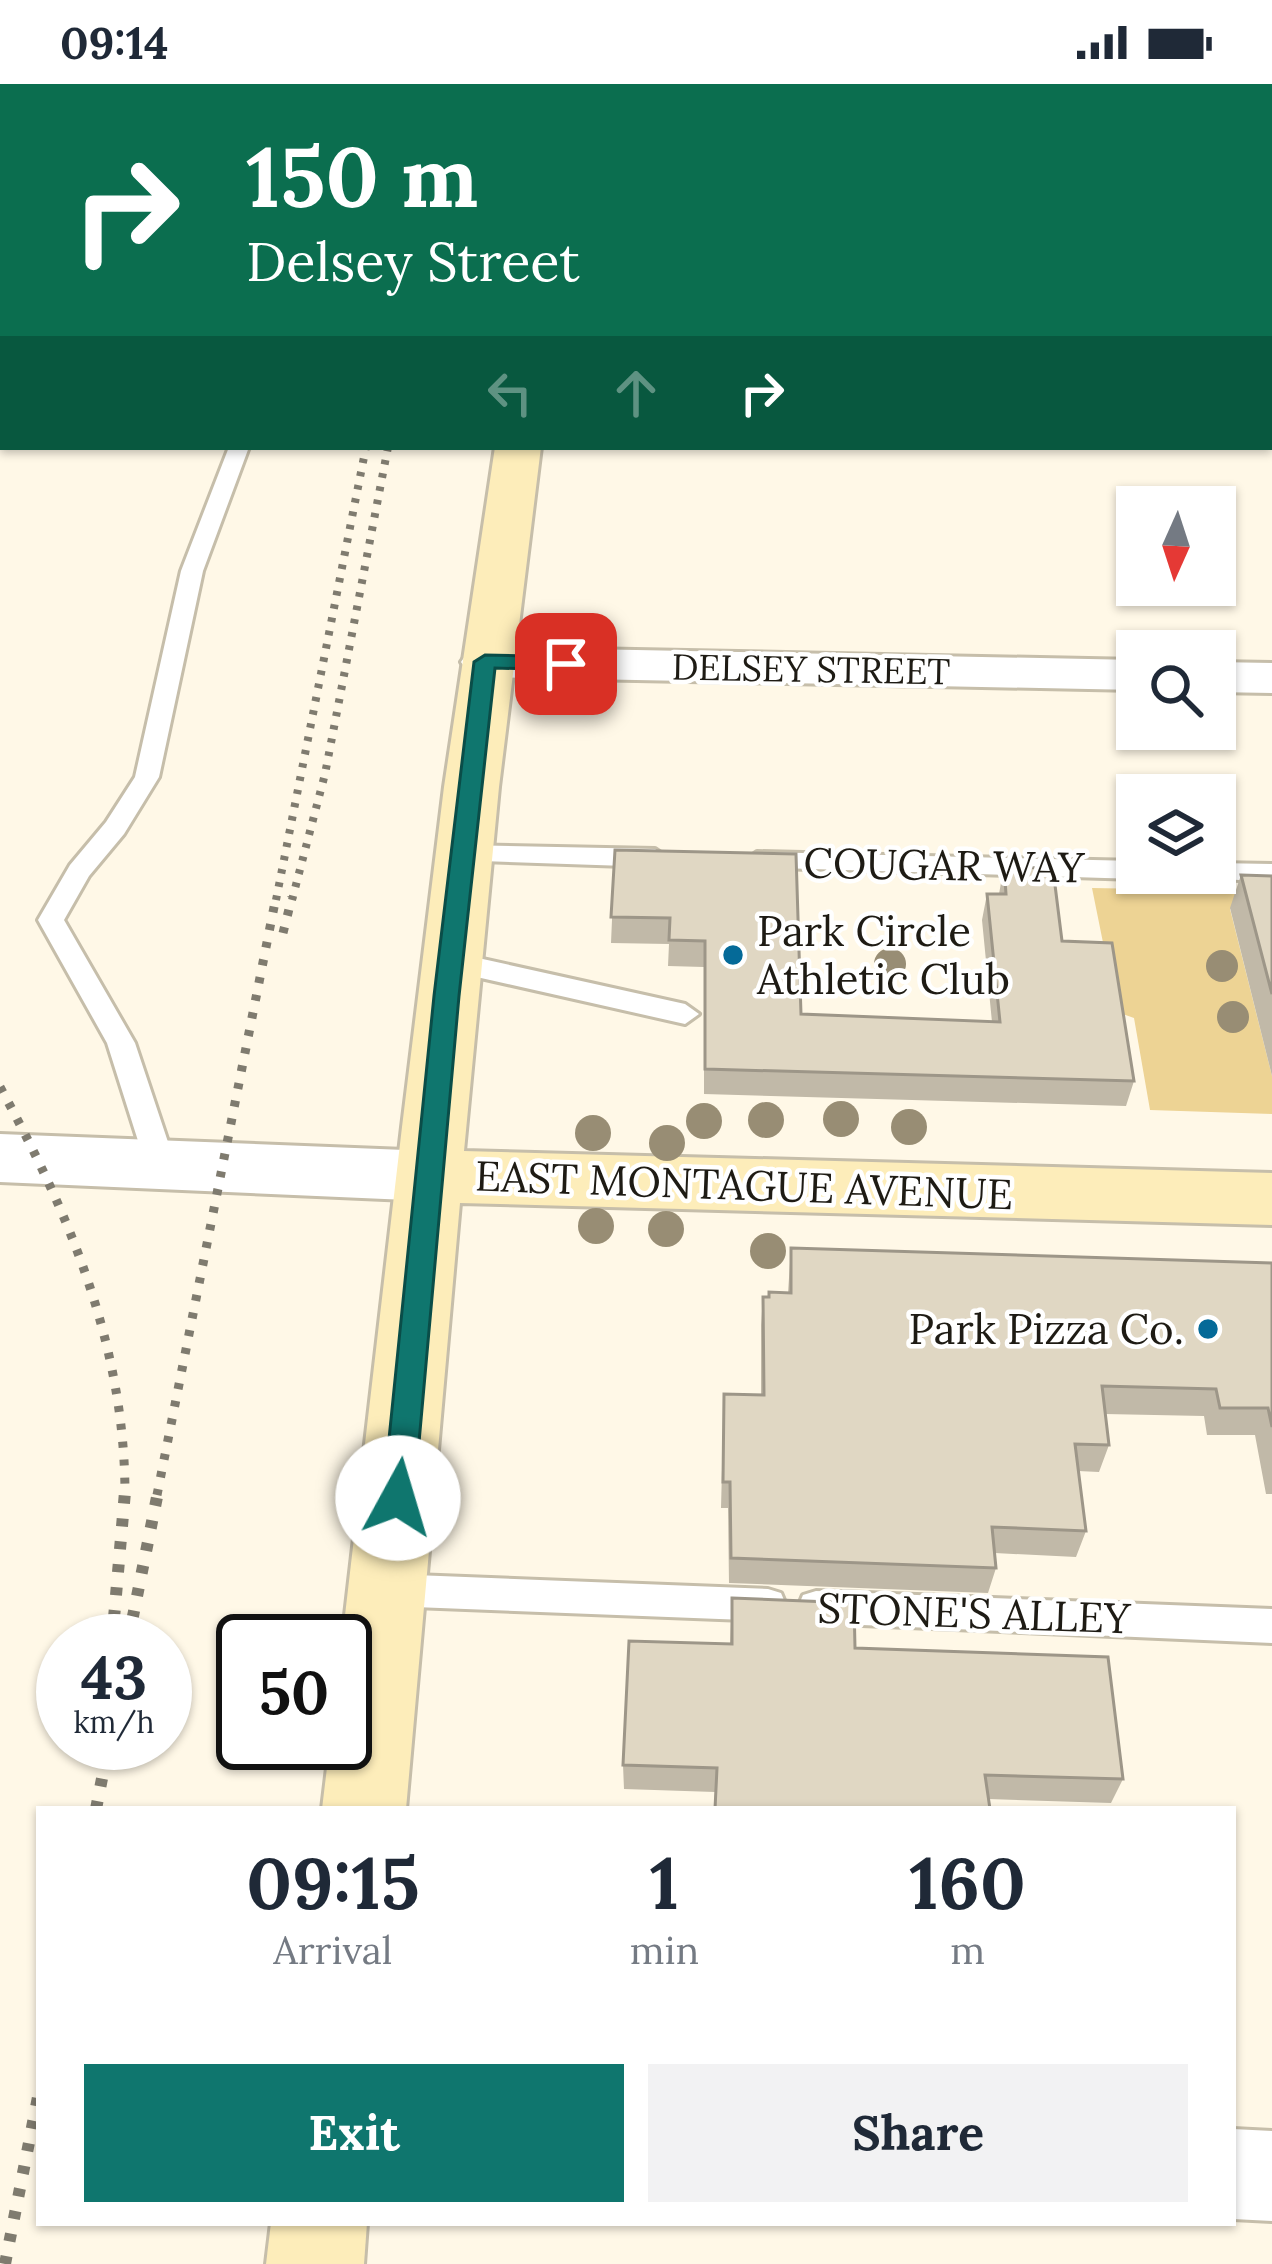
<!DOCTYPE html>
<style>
body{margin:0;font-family:Lora,serif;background:#f2f2f3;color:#1f2937;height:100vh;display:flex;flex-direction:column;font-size:45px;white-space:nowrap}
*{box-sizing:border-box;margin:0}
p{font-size:39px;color:#747a83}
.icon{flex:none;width:66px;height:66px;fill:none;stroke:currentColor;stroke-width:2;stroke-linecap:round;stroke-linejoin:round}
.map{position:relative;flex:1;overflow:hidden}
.details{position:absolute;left:36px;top:1722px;width:1200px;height:420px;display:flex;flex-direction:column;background:#fff;border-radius:0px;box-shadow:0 3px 9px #0004}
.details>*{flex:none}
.guide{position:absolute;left:0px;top:0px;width:1272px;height:366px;box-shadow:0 3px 9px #0004;background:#0b6e4f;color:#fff;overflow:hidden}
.needle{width:78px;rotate:183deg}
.tools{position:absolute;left:1116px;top:402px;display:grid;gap:24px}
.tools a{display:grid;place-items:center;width:120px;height:120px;border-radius:0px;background:#fff;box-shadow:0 3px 9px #0004;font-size:60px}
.speed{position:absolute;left:36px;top:1530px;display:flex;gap:24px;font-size:60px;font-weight:700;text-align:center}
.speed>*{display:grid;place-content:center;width:156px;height:156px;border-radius:50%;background:#fff;box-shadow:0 3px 9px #0004;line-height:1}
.speed small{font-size:30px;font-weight:400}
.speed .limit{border:6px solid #111;border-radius:18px;background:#fff;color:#111}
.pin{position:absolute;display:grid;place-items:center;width:102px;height:102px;color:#fff;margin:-51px;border-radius:24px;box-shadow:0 6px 18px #0006}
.me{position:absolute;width:132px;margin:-66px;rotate:6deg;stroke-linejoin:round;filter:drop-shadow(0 0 9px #0008)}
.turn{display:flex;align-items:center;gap:42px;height:252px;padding:0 48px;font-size:54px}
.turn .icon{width:156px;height:156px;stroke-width:2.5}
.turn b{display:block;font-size:84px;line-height:102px}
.lanes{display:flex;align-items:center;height:114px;padding:0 48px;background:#0003;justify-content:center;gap:60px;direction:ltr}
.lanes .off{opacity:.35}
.eta{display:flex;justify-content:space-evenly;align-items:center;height:204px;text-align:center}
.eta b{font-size:72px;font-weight:700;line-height:84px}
.button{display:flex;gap:24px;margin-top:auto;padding:24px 48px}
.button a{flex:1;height:138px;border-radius:0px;background:#0f766e;color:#fff;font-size:48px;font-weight:700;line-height:138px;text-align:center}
.button a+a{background:#f2f2f3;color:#1f2937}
.status{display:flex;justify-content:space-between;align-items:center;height:84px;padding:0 60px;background:#fff;direction:ltr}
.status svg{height:33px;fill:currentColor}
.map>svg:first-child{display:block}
.green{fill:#edd394}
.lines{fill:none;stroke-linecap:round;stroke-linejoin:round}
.lane-casing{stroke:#c6beaa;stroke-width:6}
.street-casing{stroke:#c6beaa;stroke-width:6}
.secondary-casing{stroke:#c6beaa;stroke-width:6}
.lane{fill:#fff;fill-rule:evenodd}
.street{fill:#fff;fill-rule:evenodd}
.secondary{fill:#fdedba;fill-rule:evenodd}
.rail-far2{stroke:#7f7b6f;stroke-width:8;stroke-dasharray:4.5 9;stroke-linecap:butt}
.rail-far1{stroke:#7f7b6f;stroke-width:9;stroke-dasharray:6 12;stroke-linecap:butt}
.rail{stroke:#7f7b6f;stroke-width:12;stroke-dasharray:8 15;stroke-linecap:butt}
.tree{fill:#988d74}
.wall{fill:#c1b9a8}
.shaded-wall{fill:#9d9688}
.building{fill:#e0d7c3;stroke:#9d9688;stroke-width:3}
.route{fill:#0f766e;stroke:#0a4d48;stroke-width:3}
.poi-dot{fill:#056a98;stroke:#fff;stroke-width:4.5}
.labels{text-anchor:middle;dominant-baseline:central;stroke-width:9;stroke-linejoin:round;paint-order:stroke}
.far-street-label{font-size:36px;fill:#1e1b14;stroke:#fff}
.street-label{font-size:42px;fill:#1e1b14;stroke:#fff}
.poi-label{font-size:42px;fill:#1e1b14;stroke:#fff;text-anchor:start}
</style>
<div class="status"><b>09:14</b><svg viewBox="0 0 49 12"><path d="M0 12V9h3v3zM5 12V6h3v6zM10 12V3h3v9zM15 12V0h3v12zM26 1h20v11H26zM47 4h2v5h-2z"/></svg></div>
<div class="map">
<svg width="1272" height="2180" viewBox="0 0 1272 2180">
<rect width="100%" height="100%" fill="#fff8e7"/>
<!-- green -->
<path class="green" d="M1092 804 1260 807 1230 825 1272 992V1030L1150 1026 1134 934 1117 928Z"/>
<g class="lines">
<!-- lane casing -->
<g class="lane-casing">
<g id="lane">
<path d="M229 363H249L203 487 159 693 124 750 89 792 64 836 135 959 176 1082 172 1090H150L146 1082 107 959 38 836 70 781 106 738 135 693 181 487Z"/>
<path d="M463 761 655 765 668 774 655 783 454 776 450 770 454 764Z"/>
<path d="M757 768 1137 777V789H1148L1137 795 748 783 744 777Z"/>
<path d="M1215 779 1272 780V798L1206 794 1203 789H1215Z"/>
<path d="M451 868 685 920 699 930 685 940 441 885 437 878 441 871Z"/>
<path d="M389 1490 768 1505 781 1509 786 1521 781 1533 768 1537 389 1522 376 1518 371 1506 376 1494Z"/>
<path d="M816 1507 1272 1525V1559L816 1539 803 1535 798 1523 803 1511Z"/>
</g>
</g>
<!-- street casing -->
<g class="street-casing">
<g id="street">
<path d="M1216 0H1250L1251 3H1217Z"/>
<path d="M1269 80 1272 81V110L1269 109Z"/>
<rect x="1269" y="295" width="3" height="24"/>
<path d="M485 563 1137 576V606L485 593 468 588 461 578 468 568Z"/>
<path d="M1215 578 1272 579V609L1215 608Z"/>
<path d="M0 1050 430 1067 452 1075 462 1092 452 1109 430 1117 0 1098Z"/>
<path d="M1233 2045 1272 2047V2137L1233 2135Z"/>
</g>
</g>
<!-- secondary casing -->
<g class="secondary-casing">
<g id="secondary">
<rect x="542" y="0" width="34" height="3"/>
<path d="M495 363H541L499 703 464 1067 1272 1089V1141L460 1119 406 1725H322L330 1659H345L342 1557 402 1043 444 703Z"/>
<path d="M271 2139H367L364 2180H266Z"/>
</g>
</g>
<!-- lane -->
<use href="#lane" class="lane"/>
<!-- street -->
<use href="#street" class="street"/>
<!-- secondary -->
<use href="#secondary" class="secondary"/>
<!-- rail-far2 -->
<g class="rail-far2">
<path d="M276 816 366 363"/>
<path d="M292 816 325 690 388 363"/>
</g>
<!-- rail-far1 -->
<g class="rail-far1">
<path d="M283 849 292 813"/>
<path d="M0 1003C70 1131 125 1263 125 1411"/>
<path d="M157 1411 276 813"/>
</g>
<!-- rail -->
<g class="rail">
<path d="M112 1557 125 1408"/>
<path d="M128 1557 158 1408"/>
<path d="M96 1725 109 1659"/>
<path d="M5 2180 39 2008"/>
</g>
</g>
<!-- trees -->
<g class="tree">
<circle cx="890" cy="880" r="16"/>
<circle cx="1222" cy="882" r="16"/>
<circle cx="1233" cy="933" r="16"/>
<circle cx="841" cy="1035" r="18"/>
<circle cx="766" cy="1036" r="18"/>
<circle cx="704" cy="1037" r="18"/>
<circle cx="909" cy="1043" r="18"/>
<circle cx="593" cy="1049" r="18"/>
<circle cx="667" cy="1059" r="18"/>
<circle cx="596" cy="1142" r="18"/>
<circle cx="666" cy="1145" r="18"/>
<circle cx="768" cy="1167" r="18"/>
</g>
<!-- wall -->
<g class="wall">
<path d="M615 766 801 930 992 938 982 836 987 810H999L1004 782 1062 857 1134 997 1126 1022 704 1010V883L668 882 669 860 611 859Z"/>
<path d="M1241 791 1272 792V992L1230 824Z"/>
<path d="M791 1164 1272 1179V1410H1266L1255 1351H1207L1204 1332 1105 1330 1109 1361 1099 1388 1078 1387 1086 1447 1076 1473 995 1469 996 1484 988 1509 729 1499 728 1424H721L724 1310 761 1311V1241L763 1213 788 1209Z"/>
<path d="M732 1514 855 1564 1123 1695 1111 1719 988 1715 990 1725H714L715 1708 624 1705 623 1681 730 1560Z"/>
</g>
<!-- shaded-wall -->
<path class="shaded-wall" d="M3 36V64L0 68V40Z"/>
<!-- building -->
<g class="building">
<path d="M0 0H30L28 3H3V36L0 40Z"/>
<path d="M615 766 796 770 801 930 1000 938 987 810H1006L1004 782 1053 785 1062 857 1112 859 1134 997 705 985V857L669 856 670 834 611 833Z"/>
<path d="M1241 791 1272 792V910Z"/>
<path d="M791 1164 1272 1179V1343L1268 1324H1220L1216 1305 1102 1302 1109 1361 1075 1360 1086 1447 992 1443 996 1484 731 1474 730 1398H723L724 1310 764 1311 763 1213H769V1208L791 1209Z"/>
<path d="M732 1514 854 1519 855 1564 1108 1573 1123 1695 985 1691 990 1725H715L717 1684 623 1681 629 1557 732 1560Z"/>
</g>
<!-- route -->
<path class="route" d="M485 571 566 573 577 580 566 586 495 584 459 912 414 1414 409 1424 398 1428 387 1424 383 1414 434 912 474 578Z"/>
<!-- markers -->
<g class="poi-dot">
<circle cx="733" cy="871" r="12"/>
<circle cx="1208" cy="1245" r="12"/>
</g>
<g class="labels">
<!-- far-street labels -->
<g class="far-street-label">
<text transform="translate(811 585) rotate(1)">DELSEY STREET</text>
</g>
<!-- street labels -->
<g class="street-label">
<text transform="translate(944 781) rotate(1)">COUGAR WAY</text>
<text transform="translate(744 1101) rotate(2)">EAST MONTAGUE AVENUE</text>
<text transform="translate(974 1529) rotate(2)">STONE'S ALLEY</text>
</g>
<!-- poi labels -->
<g class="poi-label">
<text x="757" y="847">Park Circle<tspan x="757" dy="48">Athletic Club</tspan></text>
<text x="1184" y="1245" text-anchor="end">Park Pizza Co.</text>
</g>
</g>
</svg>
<div class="tools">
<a><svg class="needle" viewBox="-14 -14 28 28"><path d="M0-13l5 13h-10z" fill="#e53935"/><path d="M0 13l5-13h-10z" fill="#747a83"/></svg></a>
<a><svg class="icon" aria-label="search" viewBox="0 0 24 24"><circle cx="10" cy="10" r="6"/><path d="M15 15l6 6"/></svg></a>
<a><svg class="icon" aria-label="layers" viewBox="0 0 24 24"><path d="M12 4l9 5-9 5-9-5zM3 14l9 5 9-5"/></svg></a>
</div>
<div class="speed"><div>43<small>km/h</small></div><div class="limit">50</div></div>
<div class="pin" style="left:566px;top:580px;background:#d93025"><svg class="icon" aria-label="arrive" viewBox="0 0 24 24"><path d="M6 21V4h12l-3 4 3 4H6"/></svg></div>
<svg class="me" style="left:398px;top:1414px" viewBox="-20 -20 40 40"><circle r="19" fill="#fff"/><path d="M0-13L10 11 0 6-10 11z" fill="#0f766e"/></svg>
<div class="guide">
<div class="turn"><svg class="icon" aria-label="right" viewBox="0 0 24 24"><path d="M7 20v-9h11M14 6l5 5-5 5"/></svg><div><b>150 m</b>Delsey Street</div></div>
<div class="lanes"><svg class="icon off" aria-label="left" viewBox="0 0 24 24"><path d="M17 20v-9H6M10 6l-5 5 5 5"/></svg><svg class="icon off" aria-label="ahead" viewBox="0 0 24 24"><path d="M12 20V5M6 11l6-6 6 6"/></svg><svg class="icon" aria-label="right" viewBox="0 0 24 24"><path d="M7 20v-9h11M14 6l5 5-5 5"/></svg></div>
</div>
<section class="details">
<div class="eta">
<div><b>09:15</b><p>Arrival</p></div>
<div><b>1</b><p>min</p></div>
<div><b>160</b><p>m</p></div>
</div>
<div class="button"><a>Exit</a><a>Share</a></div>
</section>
</div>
